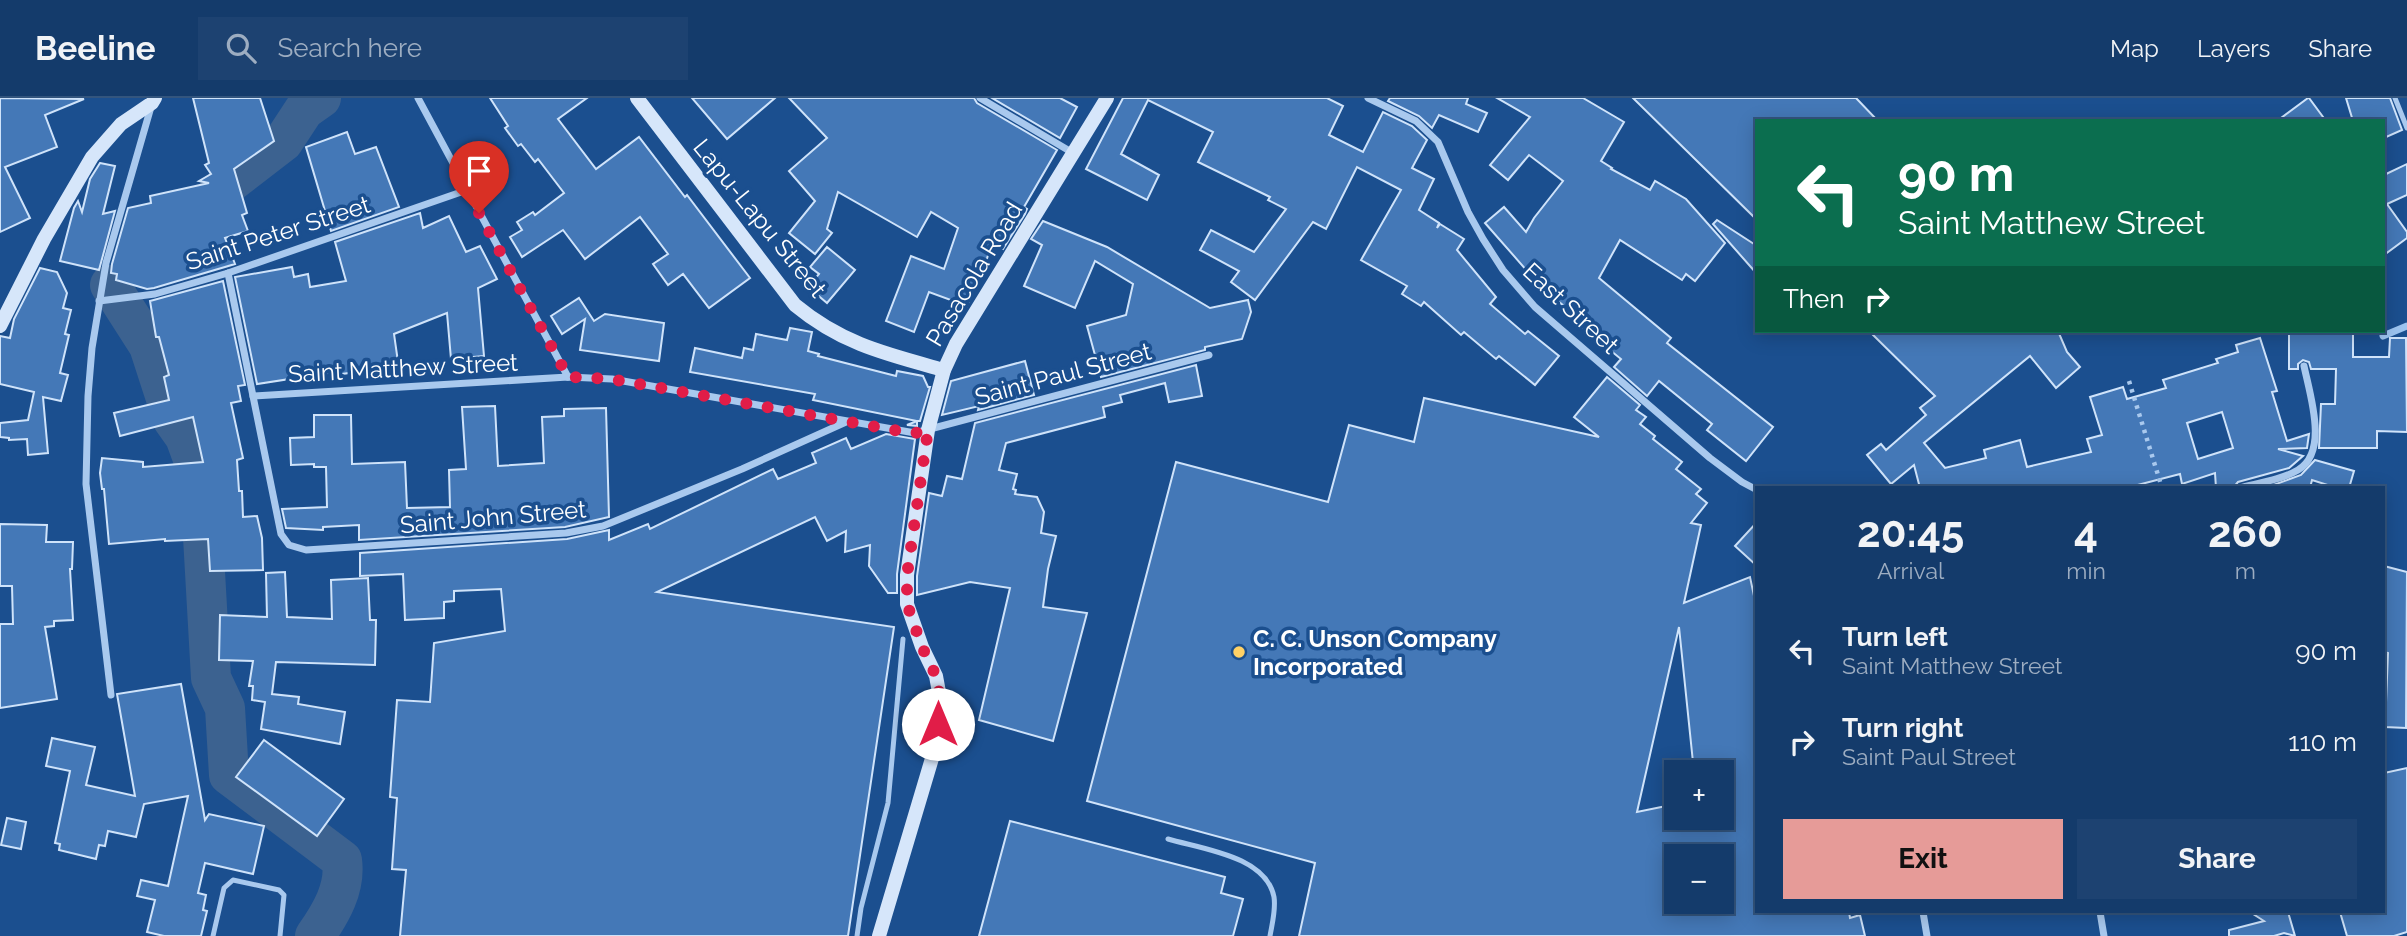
<!DOCTYPE html>
<meta charset="utf-8">
<style>
body{margin:0;font-family:Raleway,sans-serif;background:#1d4271;color:#f1f3f6;height:100vh;display:flex;flex-direction:column;font-size:26px;white-space:nowrap}
*{box-sizing:border-box;margin:0}
p{font-size:23px;color:#9dadc1}
.icon{flex:none;width:38px;height:38px;fill:none;stroke:currentColor;stroke-width:2;stroke-linecap:round;stroke-linejoin:round}
.map{position:relative;flex:1;overflow:hidden}
.drawer{position:absolute;left:1755px;top:388px;width:630px;height:427px;display:flex;flex-direction:column;background:#143b6b;border-radius:0px;box-shadow:0 4px 18px #0003,0 0 0 2px #33557e}
.drawer>*{flex:none}
.hud{position:absolute;left:1755px;top:21px;width:630px;height:214px;border-radius:0px;box-shadow:0 4px 18px #0003,0 0 0 2px #33557e;background:#0b6e4f;color:#fff;overflow:hidden}
.tools{position:absolute;left:1664px;top:662px;display:grid;gap:14px}
.tools a{display:grid;place-items:center;width:70px;height:70px;border-radius:0px;background:#143b6b;box-shadow:0 4px 18px #0003,0 0 0 2px #33557e;font-size:35px}
.pin{position:absolute;display:grid;place-items:center;width:60px;height:60px;color:#fff;margin:-72px -30px;border-radius:50% 50% 50% 0;rotate:-45deg;box-shadow:0 0 7px #0007}
.pin .icon{rotate:45deg}
.me{position:absolute;width:77px;margin:-38px;rotate:0deg;stroke-linejoin:round;filter:drop-shadow(0 0 5px #0008)}
.turn{display:flex;align-items:center;gap:24px;height:147px;padding:0 28px;font-size:32px}
.turn .icon{width:91px;height:91px;stroke-width:2.5}
.turn b{display:block;font-size:49px;line-height:60px}
.then{display:flex;align-items:center;height:66px;padding:0 28px;background:#0003;gap:14px;font-size:26px}
.eta{display:flex;justify-content:space-evenly;align-items:center;height:119px;text-align:center}
.eta b{font-size:42px;font-weight:700;line-height:49px}
.button{display:flex;gap:14px;margin-top:auto;padding:14px 28px}
.button a{flex:1;height:80px;border-radius:0px;background:#e69b98;color:#111;font-size:28px;font-weight:700;line-height:80px;text-align:center}
.button a+a{background:#1d4271;color:#f1f3f6}
ul{padding:0;list-style:none}
li{display:flex;align-items:center;gap:21px;height:91px;padding:0 28px}
li div{flex:1}
li b{display:block;font-size:26px}
li em{font-style:normal}
header{display:flex;align-items:center;gap:42px;box-sizing:border-box;height:98px;padding:0 35px;background:#143b6b;border-bottom:2px solid #33557e}
header strong{font-size:33px}
nav{display:flex;gap:38px;margin-inline-start:auto;font-size:24px}
.search{width:490px;height:63px;background:#1d4271;display:flex;align-items:center;gap:18px;box-sizing:border-box;padding:0 24px;border-radius:0px;color:#9dadc1;font-size:26px}
.map>svg:first-child{display:block}
.lines{fill:none;stroke-linecap:round;stroke-linejoin:round}
.stream{stroke:#9cc4f0;stroke-width:7}
.river{stroke:#3c6290;stroke-width:40}
.building{fill:#4478b7;stroke:#cfe3fa;stroke-width:2;fill-rule:evenodd}
.path{stroke:#a9c9ee;stroke-width:4.5;stroke-dasharray:3.5 5;stroke-linecap:butt}
.lane{stroke:#a9c9ee;stroke-width:5}
.street{stroke:#a9c9ee;stroke-width:7}
.secondary{stroke:#d6e6fa;stroke-width:14}
.route{stroke:#e11d48;stroke-width:12;stroke-dasharray:0 21.6}
.poi-dot{fill:#ffd166;stroke:#1b4f8f;stroke-width:2.5}
.labels{text-anchor:middle;dominant-baseline:central;stroke-width:7;stroke-linejoin:round;paint-order:stroke}
.street-label{font-size:24px;fill:#fff;stroke:#1b4f8f}
.poi-label{font-size:24px;font-weight:bold;fill:#fff;stroke:#1b4f8f;text-anchor:start}
</style>
<header>
<strong>Beeline</strong>
<div class="search"><svg class="icon" aria-label="search" viewBox="0 0 24 24"><circle cx="10" cy="10" r="6"/><path d="M15 15l6 6"/></svg>Search here</div>
<nav><a>Map</a><a>Layers</a><a>Share</a></nav>
</header>
<div class="map">
<svg width="2407" height="838" viewBox="0 0 2407 838">
<rect width="100%" height="100%" fill="#1b4f8f"/>
<g class="lines">
<!-- stream -->
<path class="stream" d="M2383 238 2407 228"/>
<!-- river -->
<g class="river">
<path d="M218 94 283 44 304 12 321 0"/>
<path d="M110 187 149 248 173 322 185 339 197 372 198 417 202 421 211 580 225 610 229 677 342 762C346 790 331 815 315 838"/>
</g>
</g>
<!-- building -->
<g class="building">
<path d="M0 0 84 1 45 17 57 49 5 69 30 120 0 134Z"/>
<path d="M193 0H260L274 43 234 71 247 115 242 117 248 133 225 140 235 166 154 190 147 191 116 182 117 176 111 175 112 166 128 110 151 105 150 98 209 85 199 83 211 76 205 67 209 65Z"/>
<path d="M490 0H587L558 21 596 71 639 39 685 99 687 97 750 180 709 210 683 176 668 187 653 166 668 156 640 119 585 161 563 132 522 159 510 139 522 132 517 124 533 114 535 117 564 95 538 61 535 64 521 46 518 48 505 30 508 28Z"/>
<path d="M692 0H775L727 41Z"/>
<path d="M789 0H974L977 5 1057 52 1024 109 1027 111 1025 116 1003 151 992 145 981 179 978 178 967 208 929 194 914 234 886 223 911 158 944 171 958 130 931 114 917 139 838 94 827 131 832 135 815 156 789 135 815 103 789 73 827 40Z"/>
<path d="M992 0H1060L1077 9 1060 40Z"/>
<path d="M1123 0H1327L1343 8 1329 37 1363 54 1383 14 1412 28 1427 42 1412 70 1434 81 1419 112 1439 125 1437 130 1440 126 1464 141 1457 152 1496 199 1490 206 1525 236 1528 233 1559 258 1535 287 1499 258 1496 261 1464 234 1461 237 1424 204 1421 208 1402 196 1407 188 1361 162 1401 92 1357 69 1326 131 1313 124 1255 202 1231 184 1239 173 1200 152 1211 132 1254 154 1286 111 1268 102 1270 99 1198 64 1213 34 1148 2 1121 56 1159 77 1147 102 1086 71Z"/>
<path d="M1390 0H1468L1466 6 1487 15 1478 34 1439 17 1432 30 1419 18 1388 3Z"/>
<path d="M1497 0H1583L1624 24 1601 63 1612 70 1611 71 1650 92 1655 83 1686 101 1725 145 1695 183 1686 176 1682 182 1620 142 1599 180 1671 240 1667 245 1773 329 1746 363 1707 332 1712 326 1659 283 1647 298 1614 269 1621 261 1561 212 1564 208 1543 191 1485 125 1504 109 1526 134 1534 120 1563 83 1529 57 1508 82 1490 67 1530 19Z"/>
<path d="M1633 0H1856L1878 23H1757V122Z"/>
<path d="M2309 0 2326 23H2277L2308 0Z"/>
<path d="M2346 0H2390L2402 32 2384 40V23H2353Z"/>
<path d="M347 34 355 56 376 49 399 109 331 133 306 49Z"/>
<path d="M100 65 115 68 103 116 115 113 99 172 60 163 74 110 78 103 82 114 90 81Z"/>
<path d="M2407 66V97L2387 106 2407 134V140L2384 157V77Z"/>
<path d="M420 115 423 130 449 118 466 154 480 148 497 181 478 190 484 258 451 261 447 215 394 236 399 271 356 277V274L335 277V274L257 286 235 179 292 169 294 179 308 176 310 189 346 183 335 144Z"/>
<path d="M1717 122 1757 148V176L1713 126Z"/>
<path d="M1043 123 1107 149 1210 210 1248 202 1251 214 1242 241 1205 249V252L1101 279 1087 228 1126 217 1133 186 1095 163 1075 210 1024 188 1042 147 1031 141Z"/>
<path d="M827 149 855 172 827 205 808 189 819 176 810 169Z"/>
<path d="M40 170 57 174 67 195 63 210 71 212 65 236 69 237 60 275 68 277 61 303 43 299 48 355 28 357 27 341 9 342V340L0 339V325L28 322 34 294 0 286V238L10 240 14 221Z"/>
<path d="M223 183 245 287 238 288 241 303 231 305 243 360 237 362 239 393H242L243 419 257 418 262 440 263 472 210 473 208 441 165 443V441L109 446 104 391H102L100 375 102 360 143 364V369L203 364 193 319 120 338 114 315 169 302 164 279 169 277 159 239H156L150 203Z"/>
<path d="M579 200 594 223 605 216 664 225 659 263 580 252 585 221 562 236 551 218Z"/>
<path d="M790 230 812 234 808 253 819 256 818 258 896 278 897 273 923 278 928 289H930L920 323H917V328L907 327 917 323 813 302 815 296 690 274 695 250 742 260 744 250 753 252 756 236 787 242Z"/>
<path d="M1869 233H2058L2067 254 2080 269 2056 290 2030 258 1924 345 1945 370 1986 360 1984 352 2020 342 2027 369 2091 354 2087 341 2102 337 2090 299 2123 289 2127 301 2166 290 2163 282 2218 265 2216 261 2238 254 2236 247 2260 240 2277 293 2272 294 2287 343 2309 336 2307 350 2278 351 2303 358 2289 370 2238 384 2233 390H2216L2215 375 2182 386 2180 376 2126 390H1920L1914 367 1891 386 1867 357 1881 346 1886 352 1926 317 1920 310 1935 298ZM2222 314 2233 350 2198 361 2187 325Z"/>
<path d="M2289 233H2353V259H2389L2390 240H2406L2407 334 2377 333V350H2319L2321 306H2335L2336 271H2311L2309 264 2303 262 2298 266V271H2289Z"/>
<path d="M1025 263 1034 297 978 312 979 308 942 317 951 283Z"/>
<path d="M1196 267 1202 298 1169 304 1165 285 1120 297 1122 304 1103 309 1105 319 1006 345 999 372 1017 376 1013 391 1016 392 1015 396 1037 399 1044 414 1041 435 1056 438 1048 471 1043 509 1087 515 1053 643 979 622 1010 490 970 484 917 497V478L929 395 942 398 947 378 962 381 975 325Z"/>
<path d="M1607 279 1640 307 1636 312 1646 319 1640 326 1655 338 1653 341 1682 364 1676 371 1701 391 1696 396 1707 405 1691 425 1701 427 1684 505 1750 479 1757 512V814H1849L1850 820 1860 817 1865 838H1299L1315 765 1087 703 1176 364 1328 404 1349 327 1414 344 1424 300 1599 339 1574 319ZM1679 529 1694 674H1722V719H1676V706L1637 714ZM1676 758H1722V803H1676Z"/>
<path d="M495 308 498 368 544 365 542 319 564 318V311L606 310 609 419 565 429 359 442V427L323 429V432L286 430 282 411 327 409 326 369H314V366L291 367 290 340 314 339V317H351L352 366 405 364 407 410 450 409 449 372 466 371 462 309Z"/>
<path d="M886 336 915 341 897 476V495H888L869 468 870 447 845 454 846 433 827 443 815 419 657 494 894 529 848 838H400L406 772 392 771 397 700 390 699 397 602 430 604 434 545 505 533 501 491 454 493V503L444 504V520L405 522 403 476 360 478V455L567 441 609 432V442L648 426 650 431 773 371 778 381 816 365 812 355 846 340 851 351Z"/>
<path d="M2315 362 2354 373 2349 390H2337L2312 382 2310 390H2265L2301 377Z"/>
<path d="M1757 424V468L1735 448Z"/>
<path d="M0 426 47 427 46 444H73L72 471H70L73 522 54 523V528L45 529 57 601 0 610V526H13L12 488H0Z"/>
<path d="M2384 468 2407 474 2406 630 2385 629 2388 555 2384 554Z"/>
<path d="M285 474 287 519 332 521 331 482 368 480 370 522H376L375 567 276 564 272 596 299 599 298 606 345 614 340 646 261 631 265 604 252 602 253 588H249L253 563 219 562 220 517 267 519 266 475Z"/>
<path d="M181 586 205 722 209 716 264 728 253 776 205 765 198 795 206 797 203 812 207 813 201 838H164L147 834 155 802 137 798 141 782 168 788 188 698 144 706 136 739 108 733 105 748 99 747 96 761 59 752 60 746 55 745 70 673 46 668 52 640 95 649 86 687 135 698 117 596Z"/>
<path d="M264 642 344 701 317 738 236 679Z"/>
<path d="M2407 670V834L2394 838H2347L2340 814H2384V675Z"/>
<path d="M7 720 26 724 21 751 1 747Z"/>
<path d="M1010 723 1225 779 1221 795 1243 801 1233 838H979Z"/>
<path d="M2250 814H2288L2295 838 2284 835 2274 838H2229V832L2264 823Z"/>
</g>
<g class="lines">
<!-- path -->
<path class="path" d="M2129 283 2162 390"/>
<!-- lane -->
<g class="lane">
<path d="M2395 0 2407 30"/>
<path d="M1168 741C1202 751 1266 758 1274 799 1276 812 1272 826 1270 838"/>
<path d="M213 838 224 790 233 782 279 792 284 797 280 838"/>
<path d="M857 838 861 810 888 705 903 541"/>
</g>
<!-- street -->
<g class="street">
<path d="M418 0 568 279"/>
<path d="M980 0 1073 55"/>
<path d="M1368 0 1416 23 1438 44 1468 114 1483 141 1503 172 1535 209 1710 360 1742 384 1757 392"/>
<path d="M228 175 281 436 289 447 306 452 566 435 603 428 742 371 846 324"/>
<path d="M99 203 155 196 228 175 467 92"/>
<path d="M253 298 568 279 612 281 915 335 1209 257"/>
<path d="M2239 390C2258 385 2281 382 2298 372 2329 354 2310 297 2304 268"/>
<path d="M111 597 86 386 88 298 92 250 106 165 151 9"/>
<path d="M1923 814 1927 838"/>
<path d="M2100 814 2104 838"/>
</g>
<!-- secondary -->
<g class="secondary">
<path d="M637 0 795 207C842 246 886 256 944 272"/>
<path d="M0 228 44 141 92 59 121 26 152 5 155 0"/>
<path d="M879 838 936 647 941 605 936 578 922 549 907 506V477L928 332 944 272 956 246 1107 0"/>
</g>
</g>
<g class="lines">
<!-- route -->
<path class="route" d="M479 115 568 279 611 281 894 332 915 335 928 332 907 477V506L922 549 936 578 941 605 938 626"/>
</g>
<!-- markers -->
<circle class="poi-dot" cx="1239" cy="554" r="7"/>
<g class="labels">
<!-- street labels -->
<g class="street-label">
<text transform="translate(760 120) rotate(51)">Lapu-Lapu Street</text>
<text transform="translate(278 135) rotate(-18)">Saint Peter Street</text>
<text transform="translate(974 176) rotate(-59)">Pasacola Road</text>
<text transform="translate(1571 210) rotate(43)">East Street</text>
<text transform="translate(403 270) rotate(-3)">Saint Matthew Street</text>
<text transform="translate(1063 276) rotate(-15)">Saint Paul Street</text>
<text transform="translate(493 419) rotate(-5)">Saint John Street</text>
</g>
<!-- poi labels -->
<g class="poi-label">
<text x="1253" y="540">C. C. Unson Company<tspan x="1253" dy="28">Incorporated</tspan></text>
</g>
</g>
</svg>
<div class="tools">
<a>+</a>
<a>−</a>
</div>
<div class="pin" style="left:479px;top:115px;background:#d93025"><svg class="icon" aria-label="arrive" viewBox="0 0 24 24"><path d="M6 21V4h12l-3 4 3 4H6"/></svg></div>
<svg class="me" style="left:938px;top:626px" viewBox="-20 -20 40 40"><circle r="19" fill="#fff"/><path d="M0-13L10 11 0 6-10 11z" fill="#e11d48"/></svg>
<div class="hud">
<div class="turn"><svg class="icon" aria-label="left" viewBox="0 0 24 24"><path d="M17 20v-9H6M10 6l-5 5 5 5"/></svg><div><b>90 m</b>Saint Matthew Street</div></div>
<div class="then">Then<svg class="icon" aria-label="right" viewBox="0 0 24 24"><path d="M7 20v-9h11M14 6l5 5-5 5"/></svg></div>
</div>
<section class="drawer">
<div class="eta">
<div><b>20:45</b><p>Arrival</p></div>
<div><b>4</b><p>min</p></div>
<div><b>260</b><p>m</p></div>
</div>
<ul>
<li><svg class="icon" aria-label="left" viewBox="0 0 24 24"><path d="M17 20v-9H6M10 6l-5 5 5 5"/></svg><div><b>Turn left</b><p>Saint Matthew Street</p></div><em>90 m</em></li>
<li><svg class="icon" aria-label="right" viewBox="0 0 24 24"><path d="M7 20v-9h11M14 6l5 5-5 5"/></svg><div><b>Turn right</b><p>Saint Paul Street</p></div><em>110 m</em></li>
</ul>
<div class="button"><a>Exit</a><a>Share</a></div>
</section>
</div>
